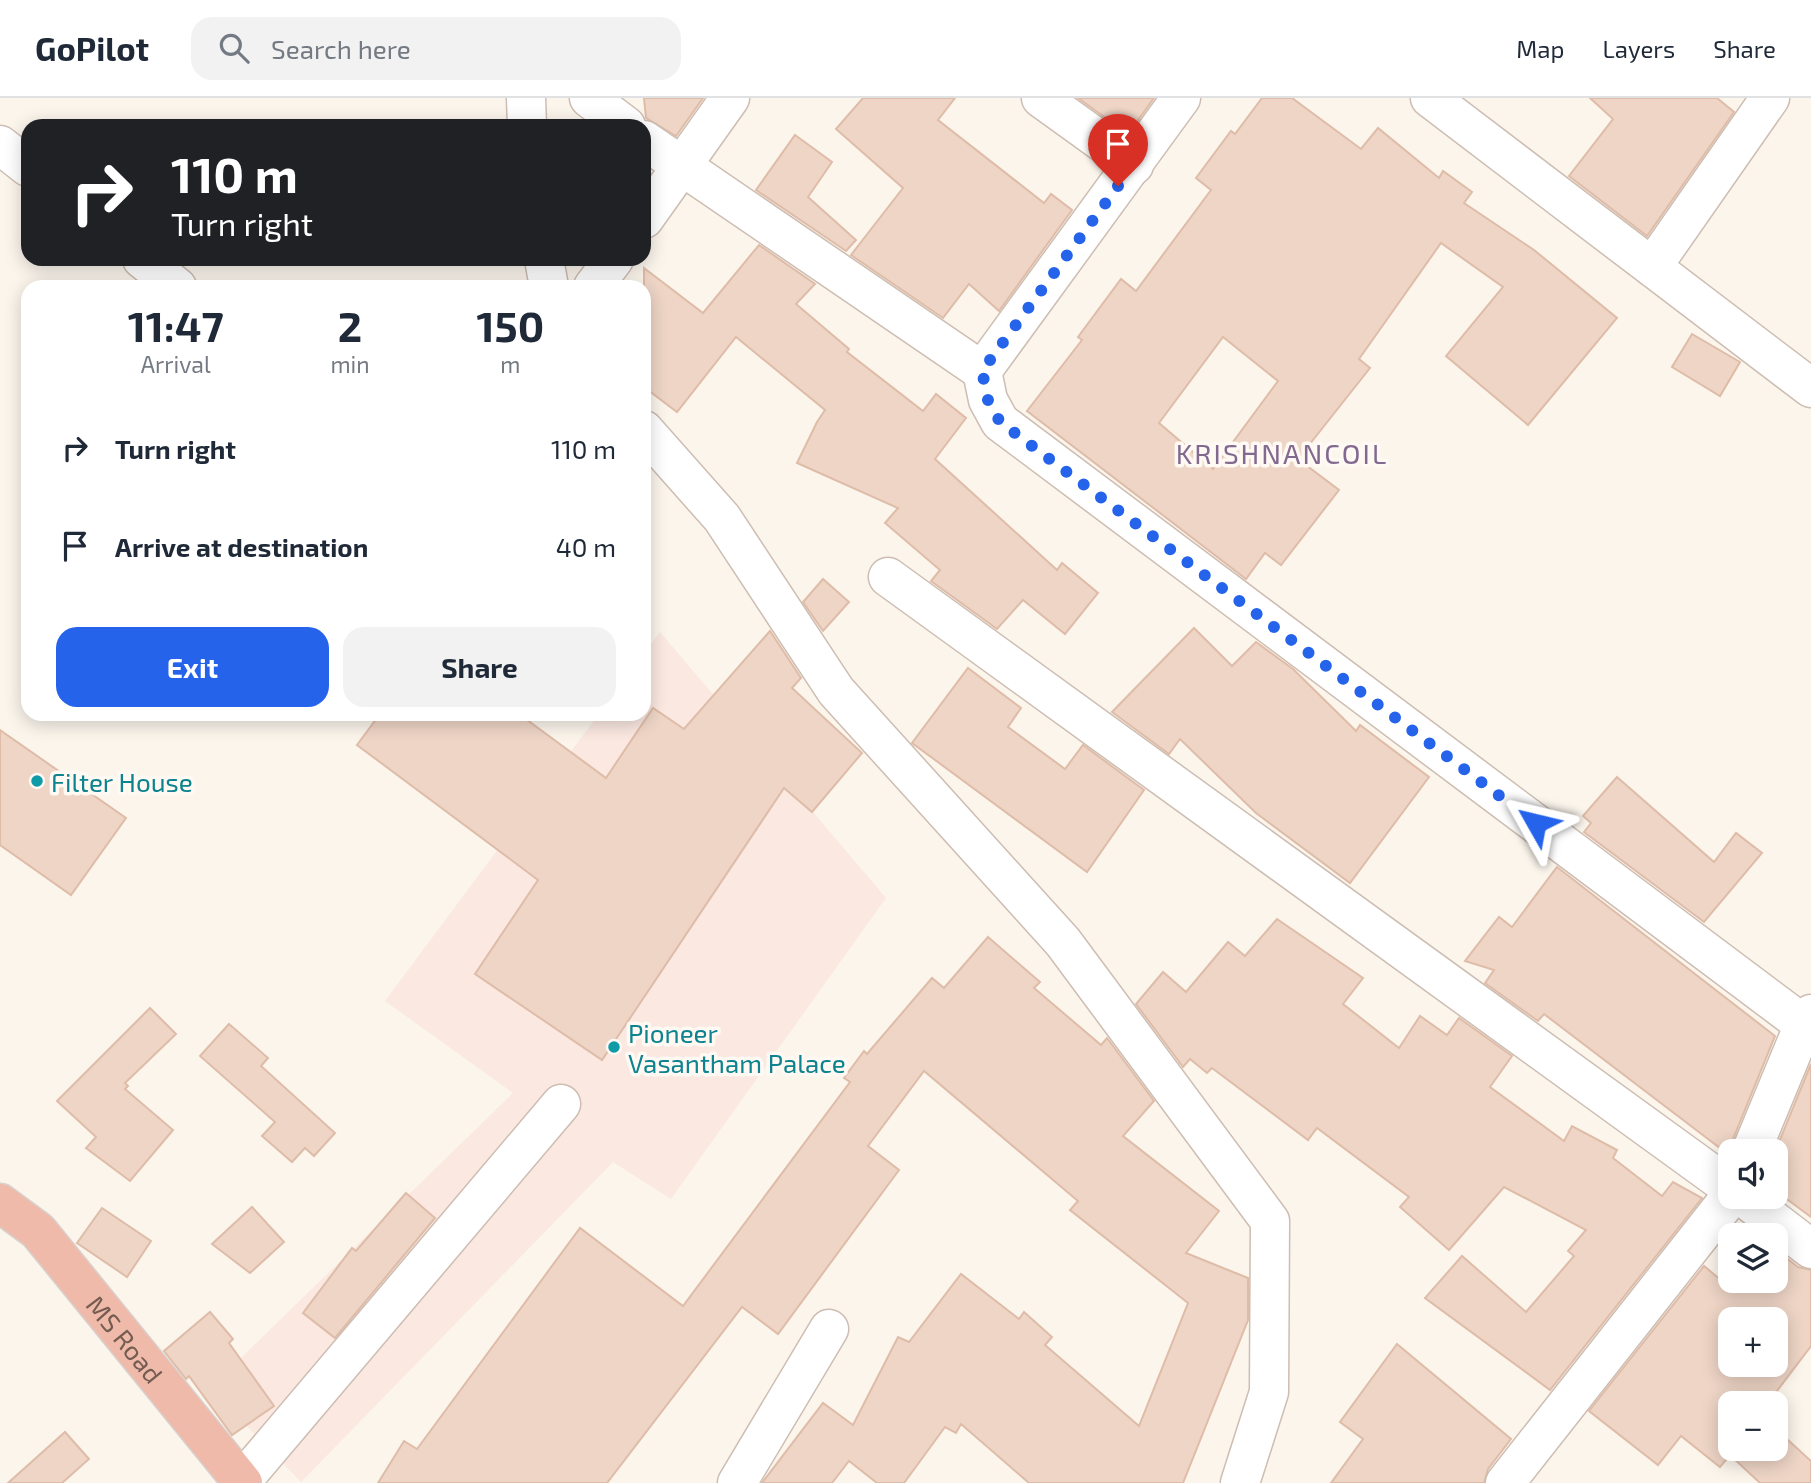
<!DOCTYPE html>
<meta charset="utf-8">
<style>
body{margin:0;font-family:"Exo 2",sans-serif;background:#f2f2f3;color:#1f2937;height:100vh;display:flex;flex-direction:column;font-size:26px;white-space:nowrap}
*{box-sizing:border-box;margin:0}
p{font-size:23px;color:#747a83}
.icon{flex:none;width:38px;height:38px;fill:none;stroke:currentColor;stroke-width:2;stroke-linecap:round;stroke-linejoin:round}
.map{position:relative;flex:1;overflow:hidden}
.drawer{position:absolute;left:21px;top:182px;width:630px;height:441px;display:flex;flex-direction:column;background:#fff;border-radius:21px;box-shadow:0 4px 18px #0003}
.drawer>*{flex:none}
.guide{position:absolute;left:21px;top:21px;width:630px;height:147px;border-radius:21px;box-shadow:0 4px 18px #0003;background:#202124;color:#fff;overflow:hidden}
.tools{position:absolute;left:1718px;top:1041px;display:grid;gap:14px}
.tools a{display:grid;place-items:center;width:70px;height:70px;border-radius:14px;background:#fff;box-shadow:0 4px 18px #0003;font-size:35px}
.pin{position:absolute;display:grid;place-items:center;width:60px;height:60px;color:#fff;margin:-72px -30px;border-radius:50% 50% 50% 0;rotate:-45deg;box-shadow:0 0 7px #0007}
.pin .icon{rotate:45deg}
.me{position:absolute;width:77px;margin:-38px;rotate:307deg;stroke-linejoin:round;filter:drop-shadow(0 0 5px #0008)}
.turn{display:flex;align-items:center;gap:24px;height:147px;padding:0 35px;font-size:32px}
.turn .icon{width:91px;height:91px;stroke-width:2.5}
.turn b{display:block;font-size:49px;line-height:60px}
.eta{display:flex;justify-content:space-evenly;align-items:center;height:119px;text-align:center}
.eta b{font-size:42px;font-weight:700;line-height:49px}
.primary-button{display:flex;gap:14px;margin-top:auto;padding:14px 35px}
.primary-button a{flex:1;height:80px;border-radius:21px;background:#2563eb;color:#fff;font-size:28px;font-weight:700;line-height:80px;text-align:center}
.primary-button a+a{background:#f2f2f3;color:#1f2937}
ul{padding:0;list-style:none}
li{display:flex;align-items:center;gap:21px;height:98px;padding:0 35px}
li div{flex:1}
li b{display:block;font-size:26px}
li em{font-style:normal}
header{display:flex;align-items:center;gap:42px;box-sizing:border-box;height:98px;padding:0 35px;background:#fff;border-bottom:2px solid #e0e1e3}
header strong{font-size:33px}
nav{display:flex;gap:38px;margin-inline-start:auto;font-size:24px}
.search{width:490px;height:63px;background:#f2f2f3;display:flex;align-items:center;gap:18px;box-sizing:border-box;padding:0 24px;border-radius:21px;color:#747a83;font-size:26px}
.map>svg:first-child{display:block}
.commercial{fill:#fae8e1}
.building{fill:#eed5c6;stroke:#dfbca8;stroke-width:2;fill-rule:evenodd}
.lines{fill:none;stroke-linecap:round;stroke-linejoin:round}
.minor-casing{stroke:#cdbdb2;stroke-width:41}
.highway-casing{stroke:#d8d1ce;stroke-width:41}
.minor{stroke:#fff;stroke-width:38}
.highway{stroke:#efbaaa;stroke-width:38}
.route{stroke:#2563eb;stroke-width:12;stroke-dasharray:0 21.6}
.culture-dot{fill:#0f9aa8;stroke:#fef9f3;stroke-width:2.5}
.labels{text-anchor:middle;dominant-baseline:central;stroke-width:7;stroke-linejoin:round;paint-order:stroke}
.culture-label{font-size:26px;fill:#0d838f;stroke:#fef9f3;text-anchor:start}
.street-label{font-size:26px;fill:#755c51;stroke:#fef9f3}
.neighbourhood-label{font-size:28px;letter-spacing:2px;fill:#826990;stroke:#fef9f3}
</style>
<header>
<strong>GoPilot</strong>
<div class="search"><svg class="icon" aria-label="search" viewBox="0 0 24 24"><circle cx="10" cy="10" r="6"/><path d="M15 15l6 6"/></svg>Search here</div>
<nav><a>Map</a><a>Layers</a><a>Share</a></nav>
</header>
<div class="map">
<svg width="1811" height="1385" viewBox="0 0 1811 1385">
<rect width="100%" height="100%" fill="#fbf5ec"/>
<!-- commercial -->
<path class="commercial" d="M660 534 886 800 671 1101 613 1064 301 1384 210 1290 513 995 385 903 599 616H644V555Z"/>
<!-- building -->
<g class="building">
<path d="M644 0H703L676 38 646 20Z"/>
<path d="M863 0H955L938 22 1044 105 1051 96 1072 112 999 213 969 186 943 220 851 157 903 90 836 31Z"/>
<path d="M1078 0H1154L1128 36Z"/>
<path d="M1262 0H1292L1361 51 1378 30 1439 80 1443 73 1472 94 1464 105 1534 152 1617 220 1528 327 1446 258 1503 189 1441 145 1359 261 1370 270 1298 361 1339 392 1281 467 1265 455 1246 481 1027 313 1082 242 1078 239 1121 181 1136 193 1211 92 1196 80 1231 33 1235 36ZM1223 239 1278 283 1213 371 1159 325Z"/>
<path d="M1590 0H1717L1734 14 1647 138 1569 78 1613 21Z"/>
<path d="M795 37 832 64 808 99 856 142 846 153 756 92Z"/>
<path d="M759 147 815 186 796 206 849 251 847 254 923 313 936 296 966 320 935 361 1057 472 1062 465 1098 495 1065 536 1023 502 997 531 931 483 940 472 885 425 898 410 797 365 817 324 825 312 736 239 677 314 644 289V170L703 215Z"/>
<path d="M1692 236 1740 264 1720 298 1672 269Z"/>
<path d="M823 481 849 504 823 533 803 504Z"/>
<path d="M1194 530 1232 568 1256 544 1293 571 1356 633 1360 627 1429 679 1350 785 1256 715 1180 641 1169 656 1112 614Z"/>
<path d="M770 533 801 580 792 590 862 655 812 714 784 690 602 962 475 876 538 782 357 647 380 616H519L606 680 653 610 684 631Z"/>
<path d="M968 570 1021 610 1008 629 1065 671 1083 647 1144 692 1087 774 912 645Z"/>
<path d="M0 632 126 720 71 797 0 747Z"/>
<path d="M1617 679 1714 764 1736 735 1762 755 1704 824 1584 734 1591 725 1583 718Z"/>
<path d="M1557 769 1775 938 1731 1046 1729 1057 1544 916 1538 923 1485 885 1494 872 1465 863 1499 819 1512 829Z"/>
<path d="M1277 821 1363 880 1343 906 1399 950 1420 918 1447 937 1459 920 1512 958 1490 989 1564 1043 1572 1028 1617 1052 1613 1060 1662 1098 1673 1084 1702 1100 1550 1292 1425 1200 1462 1158 1526 1214 1574 1158 1568 1153 1586 1132 1504 1089 1449 1152 1400 1109 1409 1099 1317 1030 1308 1042 1212 970 1207 975 1190 961 1183 969 1136 906 1163 874 1186 894 1228 844 1245 858Z"/>
<path d="M988 839 1040 884 1034 890 1101 947 1107 940 1154 1003 1123 1038 1219 1113 1186 1155 1248 1180V1222L1183 1385H1029L961 1326 956 1335 945 1329 904 1385H877L849 1363 832 1385H762L823 1305 853 1327 898 1239 909 1244 961 1176 1019 1221 1024 1214 1052 1239 1045 1247 1139 1328 1188 1205 1070 1112 1078 1103 924 973 868 1048 899 1072 778 1236 742 1209 607 1385H378L404 1343 417 1351 580 1130 683 1208 850 984 844 980 864 953 867 956 932 880 944 890Z"/>
<path d="M150 910 176 936 125 985 128 988 125 991 173 1032 130 1083 86 1050 96 1039 57 1003Z"/>
<path d="M229 926 268 960 261 968 335 1035 314 1058 305 1050 292 1064 262 1038 275 1024 200 958Z"/>
<path d="M1811 966V1119L1776 1093 1775 1054Z"/>
<path d="M406 1095 435 1120 335 1240 303 1215 352 1150 356 1153Z"/>
<path d="M252 1109 284 1144 250 1175 212 1146Z"/>
<path d="M102 1110 151 1143 127 1179 77 1145Z"/>
<path d="M1776 1152 1798 1169 1811 1172V1248L1767 1306H1731V1351H1776V1331L1811 1363V1385H1760L1730 1357 1720 1369 1681 1338 1658 1367 1589 1313 1704 1168 1722 1183H1776ZM1731 1222H1776V1267H1731Z"/>
<path d="M210 1214 233 1241 229 1245 274 1308 232 1337 189 1278 186 1281 164 1253Z"/>
<path d="M1397 1246 1511 1341 1488 1371 1484 1385H1331L1363 1341 1340 1324Z"/>
<path d="M65 1334 89 1361 62 1385H8Z"/>
</g>
<g class="lines">
<!-- minor casing -->
<g class="minor-casing">
<g id="minor">
<path d="M526 0 527 28"/>
<path d="M589 0 626 28"/>
<path d="M1041 0 1134 67"/>
<path d="M1430 0 1652 169 1770 0"/>
<path d="M644 42 982 273 988 302 1000 324 1811 932"/>
<path d="M0 47 28 69"/>
<path d="M644 121 730 0"/>
<path d="M142 161 177 189"/>
<path d="M544 161 549 189"/>
<path d="M1652 169 1811 290"/>
<path d="M593 189 614 161"/>
<path d="M982 273 1181 0"/>
<path d="M644 332 722 420 836 593 1063 844 1270 1123 1269 1294 1240 1385"/>
<path d="M888 479 1731 1090"/>
<path d="M1751 1054 1804 926 1811 916"/>
<path d="M1743 1099 1811 1151"/>
<path d="M241 1384 561 1006"/>
<path d="M737 1385 829 1231"/>
<path d="M1505 1385 1731 1098"/>
</g>
</g>
<!-- highway casing -->
<g class="highway-casing">
<g id="highway">
<path id="s1" d="M0 1105 38 1133 243 1385"/>
</g>
</g>
<!-- minor -->
<use href="#minor" class="minor"/>
<!-- highway -->
<use href="#highway" class="highway"/>
</g>
<g class="lines">
<!-- route -->
<path class="route" d="M1118 88 982 273 988 302 1000 324 1536 725"/>
</g>
<!-- markers -->
<g class="culture-dot">
<circle cx="37" cy="683" r="7"/>
<circle cx="614" cy="949" r="7"/>
</g>
<g class="labels">
<!-- culture labels -->
<g class="culture-label">
<text x="51" y="683">Filter House</text>
<text x="628" y="934">Pioneer<tspan x="628" dy="30">Vasantham Palace</tspan></text>
</g>
<!-- street labels -->
<g class="street-label">
<text stroke="none"><textPath href="#s1" startOffset="186">MS Road</textPath></text>
</g>
<!-- neighbourhood labels -->
<g class="neighbourhood-label">
<text x="1282" y="355">KRISHNANCOIL</text>
</g>
</g>
</svg>
<div class="tools">
<a><svg class="icon" aria-label="sound" viewBox="0 0 24 24"><path d="M4 9h4l5-4v14l-5-4H4zM17 9q2 3 0 6"/></svg></a>
<a><svg class="icon" aria-label="layers" viewBox="0 0 24 24"><path d="M12 4l9 5-9 5-9-5zM3 14l9 5 9-5"/></svg></a>
<a>+</a>
<a>−</a>
</div>
<div class="pin" style="left:1118px;top:88px;background:#d93025"><svg class="icon" aria-label="arrive" viewBox="0 0 24 24"><path d="M6 21V4h12l-3 4 3 4H6"/></svg></div>
<svg class="me" style="left:1536px;top:725px" viewBox="-20 -20 40 40"><path d="M0-17L14 15 0 8-14 15z" fill="#2563eb" stroke="#fff" stroke-width="4"/></svg>
<div class="guide">
<div class="turn"><svg class="icon" aria-label="right" viewBox="0 0 24 24"><path d="M7 20v-9h11M14 6l5 5-5 5"/></svg><div><b>110 m</b>Turn right</div></div>
</div>
<section class="drawer">
<div class="eta">
<div><b>11:47</b><p>Arrival</p></div>
<div><b>2</b><p>min</p></div>
<div><b>150</b><p>m</p></div>
</div>
<ul>
<li><svg class="icon" aria-label="right" viewBox="0 0 24 24"><path d="M7 20v-9h11M14 6l5 5-5 5"/></svg><div><b>Turn right</b></div><em>110 m</em></li>
<li><svg class="icon" aria-label="arrive" viewBox="0 0 24 24"><path d="M6 21V4h12l-3 4 3 4H6"/></svg><div><b>Arrive at destination</b></div><em>40 m</em></li>
</ul>
<div class="primary-button"><a>Exit</a><a>Share</a></div>
</section>
</div>
